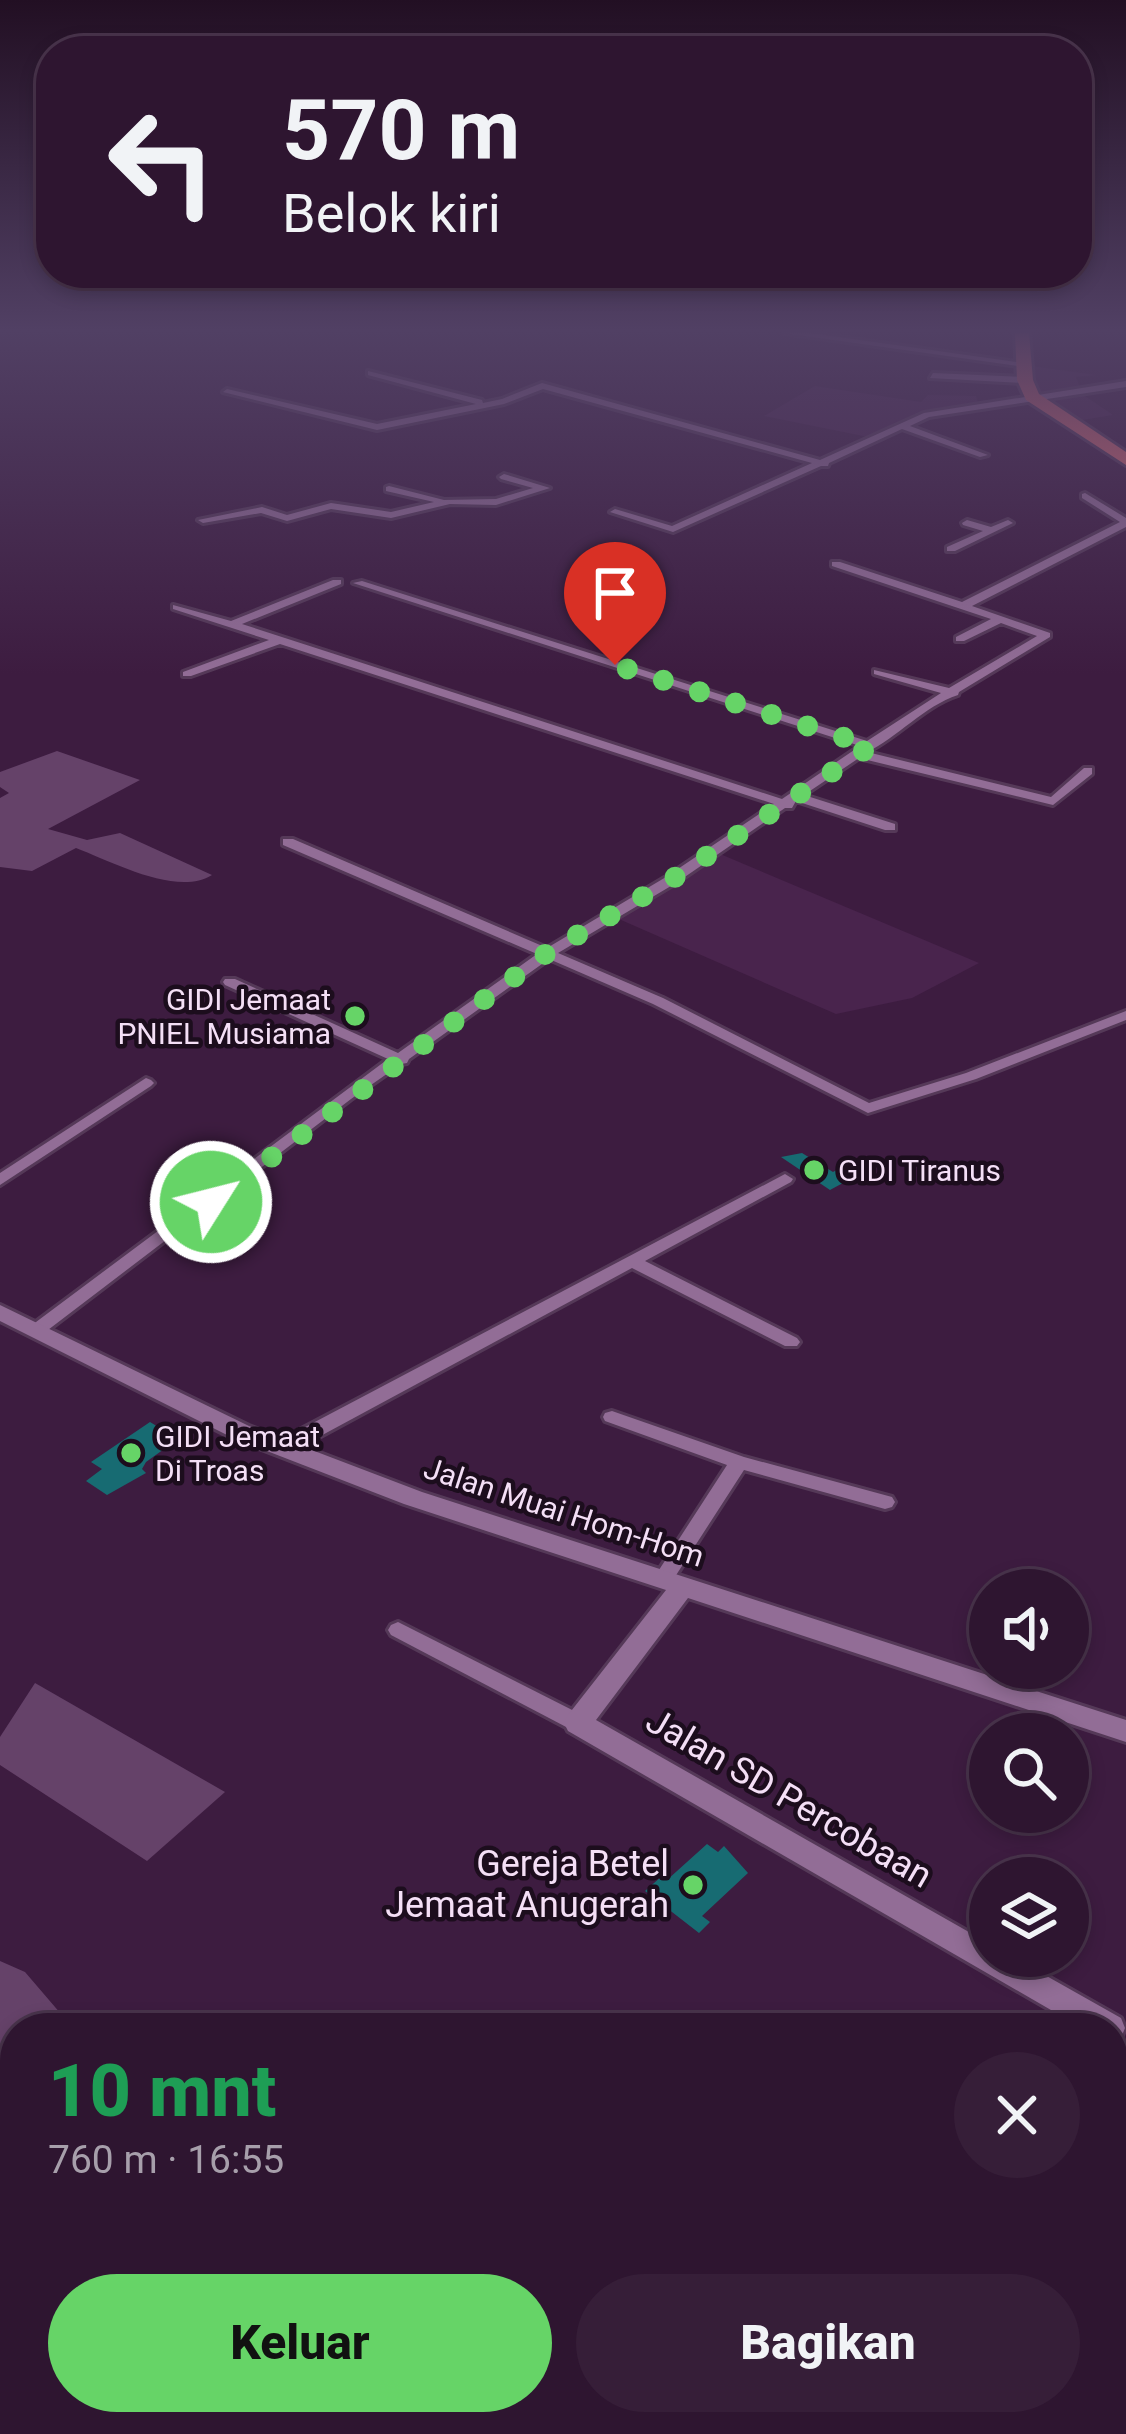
<!DOCTYPE html>
<html lang="id">
<meta charset="utf-8">
<style>
body{margin:0;font-family:Roboto,sans-serif;background:#361e38;color:#f1f3f6;height:100vh;display:flex;flex-direction:column;font-size:45px;white-space:nowrap}
*{box-sizing:border-box;margin:0}
p{font-size:39px;color:#a79fab}
.icon{flex:none;width:66px;height:66px;fill:none;stroke:currentColor;stroke-width:2;stroke-linecap:round;stroke-linejoin:round}
.map{position:relative;flex:1;overflow:hidden}
.sheet{position:absolute;left:0px;top:2013px;width:1128px;height:423px;display:flex;flex-direction:column;background:#2e1530;border-radius:48px 48px 0 0;box-shadow:0 6px 18px #0003,0 0 0 3px #49344c}
.sheet>*{flex:none}
.guide{position:absolute;left:36px;top:36px;width:1056px;height:252px;border-radius:48px;box-shadow:0 6px 18px #0003,0 0 0 3px #49344c;background:#2e1530;color:#f1f3f6;overflow:hidden}
.fabs{position:absolute;left:969px;top:1569px;display:grid;gap:24px}
.fabs a{display:grid;place-items:center;width:120px;height:120px;border-radius:50%;background:#2e1530;box-shadow:0 6px 18px #0003,0 0 0 3px #49344c;font-size:60px}
.pin{position:absolute;display:grid;place-items:center;width:102px;height:102px;color:#fff;margin:-123px -51px;border-radius:50% 50% 50% 0;rotate:-45deg;box-shadow:0 0 12px #0007}
.pin .icon{rotate:45deg}
.me{position:absolute;width:132px;margin:-66px;rotate:54deg;stroke-linejoin:round;filter:drop-shadow(0 0 9px #0008)}
.turn{display:flex;align-items:center;gap:42px;height:252px;padding:0 48px;font-size:54px}
.turn .icon{width:156px;height:156px;stroke-width:2.5}
.turn b{display:block;font-size:84px;line-height:102px}
.round{display:grid;place-items:center;flex:none;width:126px;height:126px;border-radius:63px;background:#361e38}
.overview{display:flex;align-items:center;justify-content:space-between;height:204px;padding:0 48px}
h1{font-size:72px;font-weight:800;line-height:90px;color:#1e9e55}
.primary-button{display:flex;gap:24px;margin-top:auto;padding:24px 48px}
.primary-button a{flex:1;height:138px;border-radius:72px;background:#66d467;color:#111;font-size:48px;font-weight:800;line-height:138px;text-align:center}
.primary-button a+a{background:#361e38;color:#f1f3f6}
.map>svg:first-child{display:block}
.built{fill:#49244d}
.green{fill:#654269}
.building{fill:#176b72}
.lines{fill:none;stroke-linecap:round;stroke-linejoin:round}
.minor-casing{stroke:#553958;stroke-width:6}
.tertiary-casing{stroke:#553958;stroke-width:6}
.trunk-casing{stroke:#553958;stroke-width:6}
.minor{fill:#926d96;fill-rule:evenodd}
.tertiary{fill:#926d96;fill-rule:evenodd}
.trunk{fill:#d96a70;fill-rule:evenodd}
.route{stroke:#66d467;stroke-width:21;stroke-dasharray:0 37.8}
.poi-dot{fill:#66d467;stroke:#1c0d1d;stroke-width:4.5}
.labels{text-anchor:middle;dominant-baseline:central;stroke-width:9;stroke-linejoin:round;paint-order:stroke}
.poi-label{font-size:30px;fill:#f4dff6;stroke:#1c0d1d;text-anchor:start}
.street-label{font-size:30px;fill:#f4dff6;stroke:#1c0d1d}
.near-street-label{font-size:36px;fill:#f4dff6;stroke:#1c0d1d}
.near-poi-label{font-size:36px;fill:#f4dff6;stroke:#1c0d1d;text-anchor:end}
</style>
<div class="map">
<svg width="1126" height="2434" viewBox="0 0 1126 2434">
<rect width="100%" height="100%" fill="#3d1c40"/>
<!-- built -->
<g class="built">
<path d="M1030 366 1097 375 1076 377 1082 394 1113 415 1076 421 1037 395Z"/>
<path d="M815 386 921 402 928 395 976 396 978 403 931 410 868 437 764 416Z"/>
<path d="M713 851 979 963 912 998 836 1014 612 916Z"/>
</g>
<!-- green -->
<g class="green">
<path d="M57 751 140 780 48 829 87 840 120 833 212 875C177 897 113 862 76 848L32 871 0 867V798L9 793 0 787V772Z"/>
<path d="M35 1683 225 1792 147 1861 0 1765V1737Z"/>
<path d="M0 1961 25 1972 73 2028H15V2421H216L210 2434H0Z"/>
<path d="M380 2421H532L548 2434H363Z"/>
</g>
<!-- building -->
<g class="building">
<path d="M802 1153 833 1172 840 1168 854 1177 830 1190 781 1157Z"/>
<path d="M150 1422 178 1439 146 1462 142 1469 146 1473 107 1495 86 1481 102 1469 91 1462Z"/>
<path d="M707 1844 718 1852 724 1846 748 1873 702 1916 710 1922 699 1933 645 1891 662 1876 667 1880Z"/>
</g>
<g class="lines">
<!-- minor casing -->
<g class="minor-casing">
<g id="minor">
<path d="M784 333H810L1030 364 1026 367Z"/>
<path d="M368 371 482 400 483 403 502 399 542 383 820 460 924 413 1126 381V387L929 417 910 426 988 455 980 457 902 429 829 463 828 466H821L673 532 610 512 615 509 672 526 812 463 543 389 504 404 377 430 223 392 227 389 377 424 476 404 368 375Z"/>
<path d="M933 373 1025 377 1029 380 1025 383 930 378Z"/>
<path d="M504 474 550 488 496 505 450 504 391 518 331 509 287 521 261 513 203 523 198 520 262 507 287 515 331 503 391 512 434 502 386 491V487L389 486 444 500 496 499 533 488 501 479 499 477Z"/>
<path d="M1085 493 1126 518V527L972 606 1050 633V637L959 692 958 695C924 706 897 738 867 752L1051 797 1084 768H1092V774L1053 805 859 758 804 795 895 824V830H885L796 801 792 808H785L676 883 558 953 663 998 869 1103 966 1073 1126 1011V1020L976 1079 868 1113 653 1004 549 959 409 1059 407 1063 401 1064 351 1099 44 1333H32L29 1329 32 1325 388 1059 225 985 223 982 225 979H235L398 1053 537 954 283 845V839H293L547 948 666 877 774 804 280 644 191 676H183V672L269 640 173 609V605L231 621 333 580H341V584L242 624 782 799 860 746 353 583 362 581 867 741 941 693 874 674V670L949 688 1037 636 1001 623 964 641H956V637L991 619 832 566V562H840L962 602 1120 522 1082 498V494Z"/>
<path d="M967 520 991 527 1008 520 1013 523 955 551H947V547L983 531 963 525 962 523Z"/>
<path d="M146 1078 151 1080 154 1083 151 1086 0 1185V1173Z"/>
<path d="M785 1174 793 1179 791 1182 645 1261 797 1338 800 1342 797 1346H785L632 1268 289 1453H275L273 1448 275 1443Z"/>
<path d="M612 1411 744 1457 892 1497 895 1502 892 1507 885 1509 744 1470 671 1583 664 1585 657 1583 654 1578 657 1573 727 1465 605 1421 603 1417 605 1413Z"/>
<path d="M398 1622 586 1717 589 1723 586 1729 578 1731 570 1729 391 1635 388 1630 391 1625Z"/>
</g>
</g>
<!-- tertiary casing -->
<g class="tertiary-casing">
<path id="tertiary" d="M0 1305 249 1426 422 1492 1126 1720V1742L688 1598 596 1720 990 1944V1956H1011L1121 2018 1125 2028 1121 2038 1113 2041V2028H1082L568 1731 564 1723 568 1715 666 1590 404 1504 233 1438 0 1321Z"/>
</g>
<!-- trunk casing -->
<g class="trunk-casing">
<path id="trunk" d="M1015 333H1029L1033 380 1039 394 1126 452V465L1026 400 1017 380Z"/>
</g>
<!-- minor -->
<use href="#minor" class="minor"/>
<!-- tertiary -->
<use href="#tertiary" class="tertiary"/>
<!-- trunk -->
<use href="#trunk" class="trunk"/>
</g>
<!-- sky -->
<linearGradient id="sky" x2="0" y2="1"><stop stop-color="#220f23"/><stop offset="0.49" stop-color="#514064"/><stop offset="1" stop-color="#514064" stop-opacity="0"/></linearGradient>
<rect width="1126" height="674" fill="url(#sky)"/>
<g class="lines">
<!-- route -->
<path class="route" d="M211 1202 547 953 671 880 871 746 615 665"/>
</g>
<!-- markers -->
<g class="poi-dot">
<circle cx="355" cy="1016" r="12"/>
<circle cx="814" cy="1170" r="12"/>
<circle cx="131" cy="1453" r="12"/>
<circle cx="693" cy="1885" r="12"/>
</g>
<g class="labels">
<!-- poi labels -->
<g class="poi-label">
<text x="331" y="999" text-anchor="end">GIDI Jemaat<tspan x="331" dy="34">PNIEL Musiama</tspan></text>
<text x="838" y="1170">GIDI Tiranus</text>
<text x="155" y="1436">GIDI Jemaat<tspan x="155" dy="34">Di Troas</tspan></text>
</g>
<!-- street labels -->
<g class="street-label">
<text transform="translate(564 1512) rotate(18)">Jalan Muai Hom-Hom</text>
</g>
<!-- near-street labels -->
<g class="near-street-label">
<text transform="translate(789 1798) rotate(30)">Jalan SD Percobaan</text>
</g>
<!-- near-poi labels -->
<g class="near-poi-label">
<text x="669" y="1864">Gereja Betel<tspan x="669" dy="41">Jemaat Anugerah</tspan></text>
</g>
</g>
</svg>
<div class="fabs">
<a><svg class="icon" aria-label="sound" viewBox="0 0 24 24"><path d="M4 9h4l5-4v14l-5-4H4zM17 9q2 3 0 6"/></svg></a>
<a><svg class="icon" aria-label="search" viewBox="0 0 24 24"><circle cx="10" cy="10" r="6"/><path d="M15 15l6 6"/></svg></a>
<a><svg class="icon" aria-label="layers" viewBox="0 0 24 24"><path d="M12 4l9 5-9 5-9-5zM3 14l9 5 9-5"/></svg></a>
</div>
<div class="pin" style="left:615px;top:665px;background:#d93025"><svg class="icon" aria-label="arrive" viewBox="0 0 24 24"><path d="M6 21V4h12l-3 4 3 4H6"/></svg></div>
<svg class="me" style="left:211px;top:1202px" viewBox="-20 -20 40 40"><circle r="17" fill="#66d467" stroke="#fff" stroke-width="3"/><path d="M0-11L8 9 0 5-8 9z" fill="#fff"/></svg>
<div class="guide">
<div class="turn"><svg class="icon" aria-label="left" viewBox="0 0 24 24"><path d="M17 20v-9H6M10 6l-5 5 5 5"/></svg><div><b>570 m</b>Belok kiri</div></div>
</div>
<section class="sheet">
<div class="overview"><div><h1>10 mnt</h1><p>760 m · 16:55</p></div><a class="round"><svg class="icon" aria-label="close" viewBox="0 0 24 24"><path d="M6 6l12 12M18 6L6 18"/></svg></a></div>
<div class="primary-button"><a>Keluar</a><a>Bagikan</a></div>
</section>
</div>
